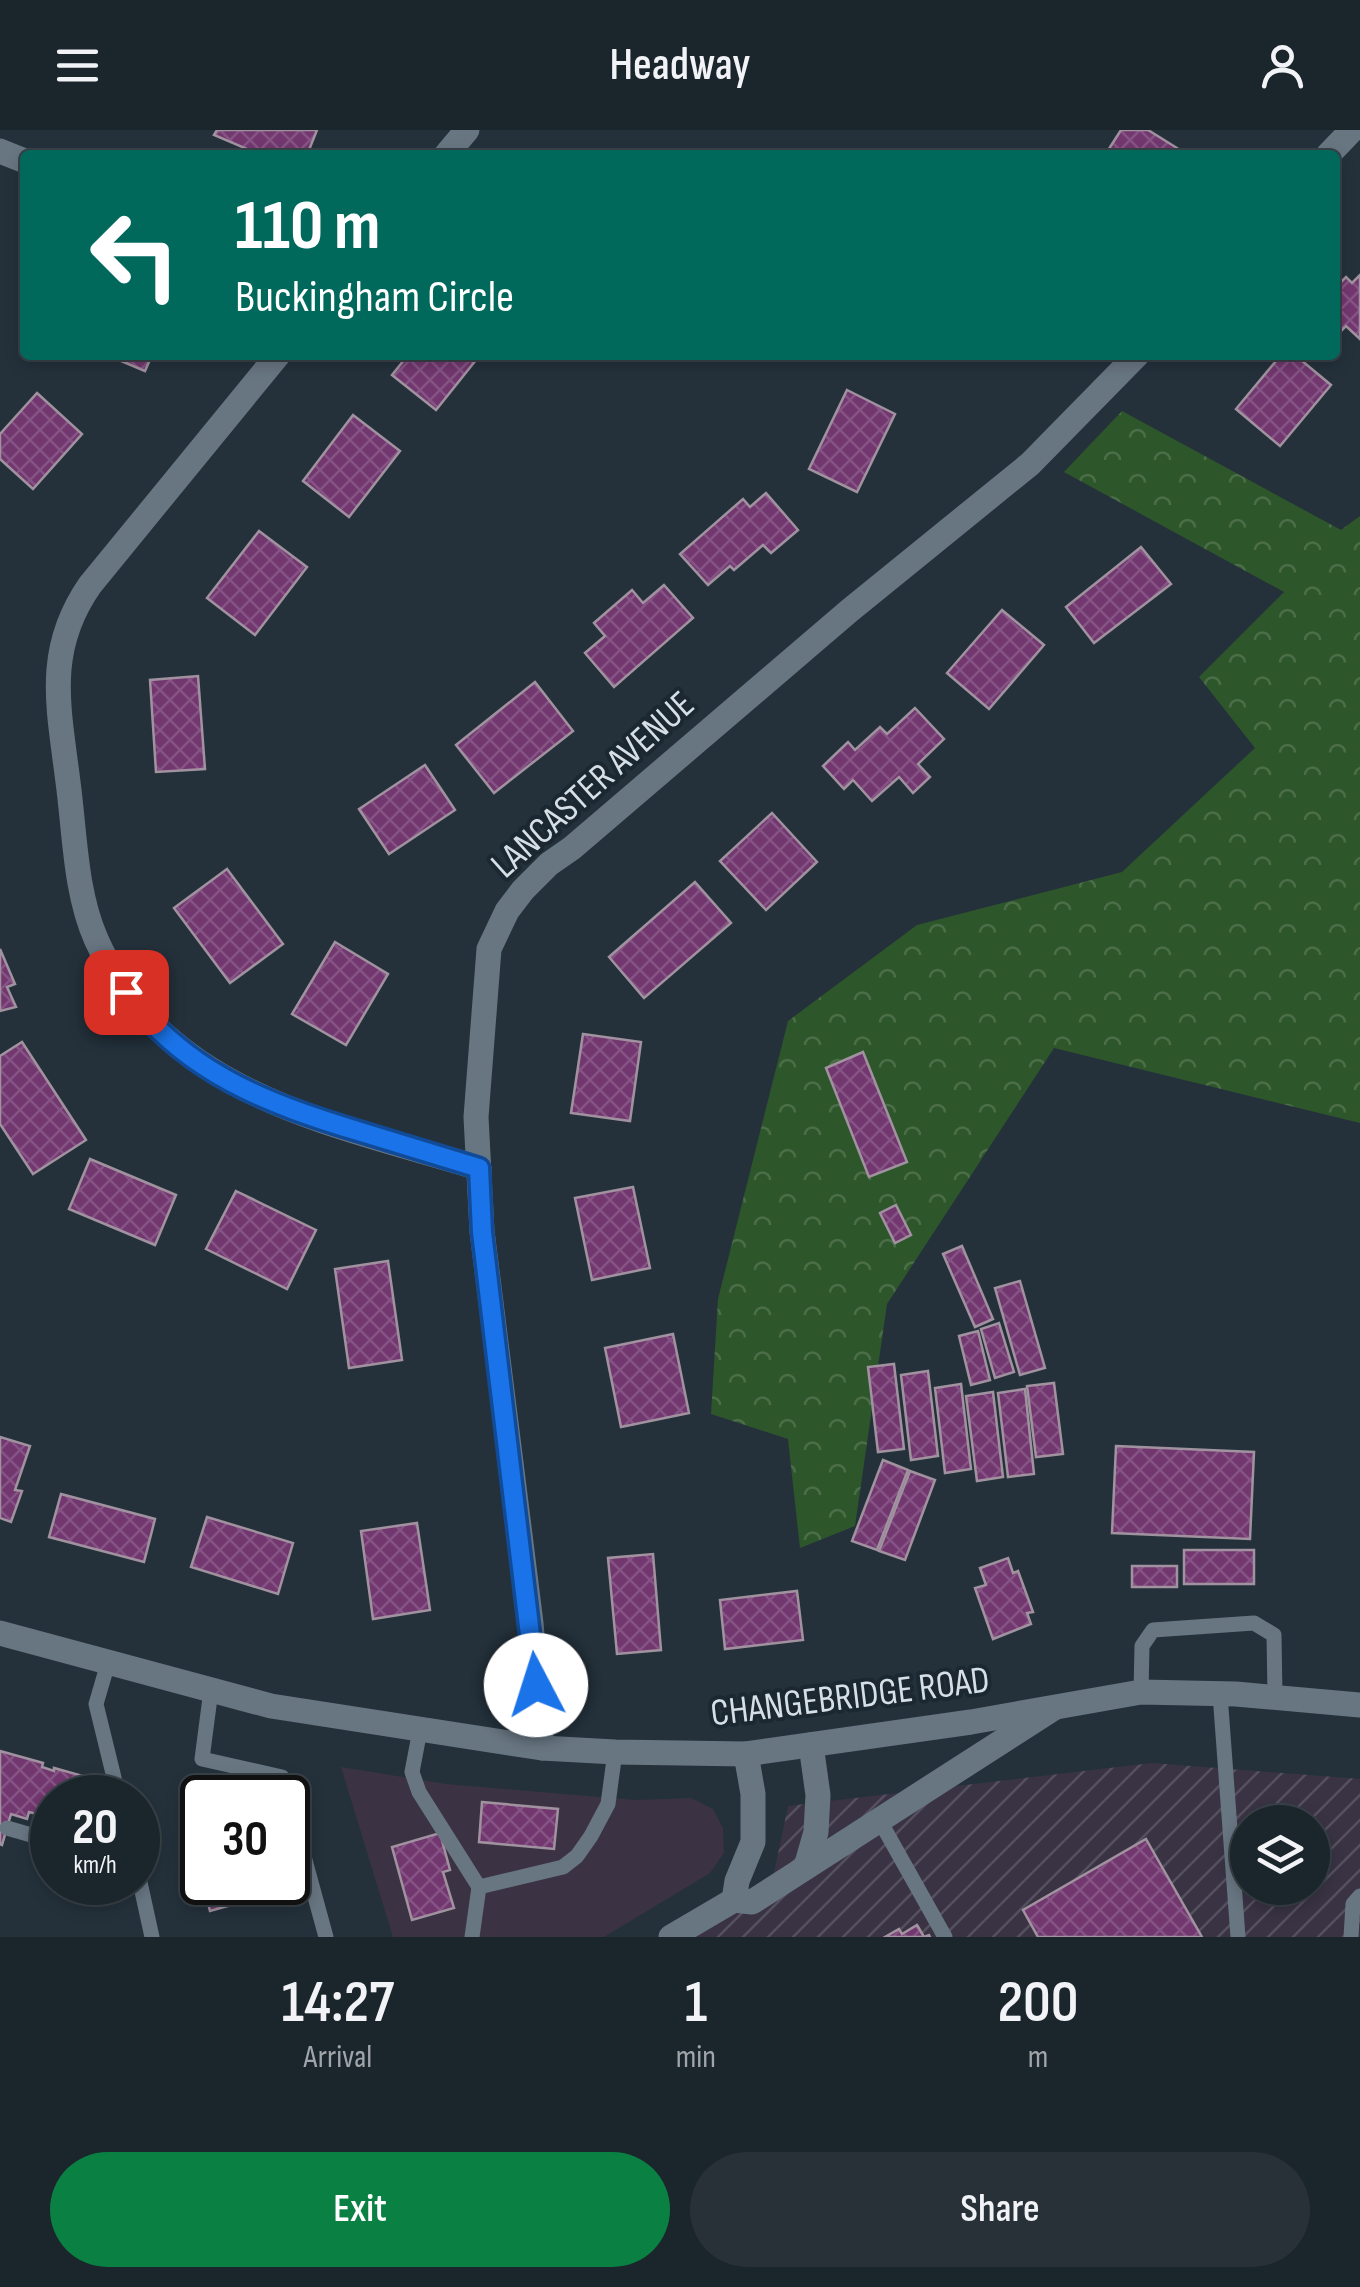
<!DOCTYPE html>
<style>
body{margin:0;font-family:"Sofia Sans Condensed",sans-serif;background:#283138;color:#f1f3f6;height:100vh;display:flex;flex-direction:column;font-size:38px;white-space:nowrap}
*{box-sizing:border-box;margin:0}
p{font-size:32px;color:#a0a5a9}
.icon{flex:none;width:55px;height:55px;fill:none;stroke:currentColor;stroke-width:2;stroke-linecap:round;stroke-linejoin:round}
.map{position:relative;height:1807px;overflow:hidden}
.panel{display:flex;flex-direction:column;background:#1b252c;flex:1}
.panel>*{flex:none}
.top-card{position:absolute;left:20px;top:20px;width:1320px;height:210px;border-radius:10px;box-shadow:0 5px 15px #0003,0 0 0 2px #394248;background:#00695c;color:#fff;overflow:hidden}
.buttons{position:absolute;left:1230px;top:1675px;display:grid;gap:20px}
.buttons a{display:grid;place-items:center;width:100px;height:100px;border-radius:50%;background:#1b252c;box-shadow:0 5px 15px #0003,0 0 0 2px #394248;font-size:50px}
.speed{position:absolute;left:30px;top:1645px;display:flex;gap:20px;font-size:50px;font-weight:700;text-align:center}
.speed>*{display:grid;place-content:center;width:130px;height:130px;border-radius:50%;background:#1b252c;box-shadow:0 5px 15px #0003,0 0 0 2px #394248;line-height:1}
.speed small{font-size:25px;font-weight:400}
.speed .limit{border:5px solid #111;border-radius:15px;background:#fff;color:#111}
.pin{position:absolute;display:grid;place-items:center;width:85px;height:85px;color:#fff;margin:-42px;border-radius:20px;box-shadow:0 5px 15px #0006}
.me{position:absolute;width:110px;margin:-55px;rotate:355deg;stroke-linejoin:round;filter:drop-shadow(0 0 8px #0008)}
.turn{display:flex;align-items:center;gap:35px;height:210px;padding:0 50px;font-size:45px}
.turn .icon{width:130px;height:130px;stroke-width:2.5}
.turn b{display:block;font-size:70px;line-height:85px}
.eta{display:flex;justify-content:space-evenly;align-items:center;height:170px;text-align:center}
.eta b{font-size:60px;font-weight:600;line-height:70px}
.action{display:flex;gap:20px;margin-top:auto;padding:20px 50px}
.action a{flex:1;height:115px;border-radius:60px;background:#0b8043;color:#fff;font-size:40px;font-weight:600;line-height:115px;text-align:center}
.action a+a{background:#283138;color:#f1f3f6}
header{display:flex;justify-content:space-between;align-items:center;height:130px;padding:0 50px;background:#1b252c;font-size:45px;font-weight:600}
.map>svg:first-child{display:block}
.commercial{fill:#3b3343}
.industrial{fill:url(#industrial-furrows);fill-rule:evenodd}
.forest{fill:url(#forest-crowns)}
.building{fill:url(#building-cross-hatch);stroke:#a1929f;stroke-width:2.5}
.lines{fill:none;stroke-linecap:round;stroke-linejoin:round}
.service{stroke:#687682;stroke-width:15}
.minor{stroke:#687682;stroke-width:25}
.tertiary{stroke:#687682;stroke-width:25}
.secondary{stroke:#687682;stroke-width:25}
.route-casing{stroke:#114b97;stroke-width:25}
.route{stroke:#1a73e8;stroke-width:18}
.labels{text-anchor:middle;dominant-baseline:central;stroke-width:8;stroke-linejoin:round;paint-order:stroke}
.street-label{font-size:38px;fill:#d7dfe6;stroke:#1b2731}
</style>
<header><svg class="icon" aria-label="menu" viewBox="0 0 24 24"><path d="M4 6h16M4 12h16M4 18h16"/></svg>Headway<svg class="icon" aria-label="person" viewBox="0 0 24 24"><circle cx="12" cy="8" r="4"/><path d="M4 21q1-7 8-7t8 7"/></svg></header>
<div class="map">
<svg width="1360" height="1807" viewBox="0 0 1360 1807">
<defs>
<pattern id="industrial-furrows" width="10" height="10" patternUnits="userSpaceOnUse" patternTransform="scale(2.5)"><rect width="10" height="10" fill="#393344"/><path d="M-1 1l2-2M0 10L10 0M9 11l2-2" fill="none" stroke="#55505f"/></pattern>
<pattern id="forest-crowns" width="20" height="18" patternUnits="userSpaceOnUse" patternTransform="scale(2.5)"><rect width="20" height="18" fill="#2d562a"/><path d="M2 6a3 3 0 1 1 6 0M12 15a3 3 0 1 1 6 0" fill="none" stroke="#4b6e49"/></pattern>
<pattern id="building-cross-hatch" width="8" height="8" patternUnits="userSpaceOnUse" patternTransform="scale(2.5)"><rect width="8" height="8" fill="#72376f"/><path d="M0 0l8 8M0 8l8-8" fill="none" stroke="#855484"/></pattern>
</defs>
<rect width="100%" height="100%" fill="#24313b"/>
<!-- commercial -->
<path class="commercial" d="M341 1637 446 1654 635 1670 691 1668 713 1679 723 1698 724 1723 710 1743 604 1807H393Z"/>
<!-- industrial -->
<path class="industrial" d="M1152 1633 1360 1649V1807H666L773 1748 788 1676ZM1248 1692H1312V1758H1248Z"/>
<!-- forest -->
<path class="forest" d="M1122 281 1341 400 1360 386V993L1054 918 887 1174 855 1396 800 1418 788 1309 711 1284 718 1169 788 891 917 795 1122 742 1255 618 1199 547 1284 462 1064 342Z"/>
<!-- building -->
<g class="building">
<path d="M217 0H317L307 25H261L214 5Z"/>
<path d="M1121 0H1148L1177 18 1172 25H1105Z"/>
<path d="M1360 145V209L1346 196 1335 207V158L1346 147 1352 153Z"/>
<path d="M107 225H152L145 241Z"/>
<path d="M408 225H480L436 280 392 245Z"/>
<path d="M1281 225H1295L1331 255 1280 316 1236 279Z"/>
<path d="M847 260 895 284 857 362 809 339Z"/>
<path d="M37 263 82 304 33 359 0 329V304Z"/>
<path d="M353 285 400 321 349 387 303 351Z"/>
<path d="M766 363 798 400 771 423 763 415 734 440 730 436 708 455 680 424 743 369 750 377Z"/>
<path d="M259 401 307 437 255 505 207 468Z"/>
<path d="M1141 417 1171 454 1094 513 1066 477Z"/>
<path d="M664 455 693 488 614 557 585 523 605 506 594 493 632 460 643 473Z"/>
<path d="M1002 480 1044 515 989 579 947 543Z"/>
<path d="M198 546 205 639 156 642 150 550Z"/>
<path d="M535 552 573 601 494 663 456 615Z"/>
<path d="M915 578 944 609 918 634 930 647 913 663 899 647 872 671 853 650 844 659 823 636 848 612 855 620 880 597 887 604Z"/>
<path d="M425 635 455 680 389 724 359 679Z"/>
<path d="M772 683 817 732 766 780 720 731Z"/>
<path d="M227 739 283 814 230 853 174 778Z"/>
<path d="M695 752 731 793 644 868 609 827Z"/>
<path d="M335 812 388 844 346 915 292 884Z"/>
<path d="M0 819 15 854 7 857 16 877 0 881Z"/>
<path d="M583 904 641 912 630 991 571 983Z"/>
<path d="M22 912 86 1010 33 1044 0 994V926Z"/>
<path d="M863 922 907 1032 869 1047 826 938Z"/>
<path d="M90 1029 176 1065 155 1115 69 1079Z"/>
<path d="M633 1057 650 1138 592 1150 575 1068Z"/>
<path d="M236 1061 316 1100 287 1159 206 1119Z"/>
<path d="M896 1075 911 1105 895 1113 880 1083Z"/>
<path d="M962 1116 993 1189 975 1197 943 1124Z"/>
<path d="M388 1131 402 1230 349 1238 335 1139Z"/>
<path d="M1020 1151 1045 1238 1020 1245 995 1158Z"/>
<path d="M999 1193 1014 1242 995 1248 981 1199Z"/>
<path d="M978 1201 990 1250 971 1255 959 1206Z"/>
<path d="M673 1204 689 1283 621 1297 605 1218Z"/>
<path d="M894 1234 904 1319 878 1322 868 1237Z"/>
<path d="M928 1241 938 1326 911 1330 901 1245Z"/>
<path d="M1054 1253 1063 1324 1036 1327 1027 1256Z"/>
<path d="M961 1254 971 1339 945 1343 935 1258Z"/>
<path d="M1025 1259 1034 1344 1008 1347 998 1263Z"/>
<path d="M993 1262 1003 1347 977 1351 966 1266Z"/>
<path d="M0 1307 30 1316 15 1360 22 1361 11 1392 0 1388Z"/>
<path d="M1116 1316 1254 1322 1250 1409 1112 1403Z"/>
<path d="M883 1330 908 1340 877 1420 852 1411Z"/>
<path d="M910 1341 935 1350 905 1430 879 1421Z"/>
<path d="M61 1364 155 1389 144 1432 49 1407Z"/>
<path d="M207 1387 293 1413 278 1464 191 1437Z"/>
<path d="M417 1393 430 1480 373 1489 361 1401Z"/>
<rect x="1184" y="1420" width="70" height="34"/>
<path d="M653 1424 661 1520 617 1524 608 1428Z"/>
<path d="M1008 1428 1013 1443 1018 1441 1033 1482 1027 1483 1031 1494 993 1509 975 1458 986 1455 980 1438Z"/>
<rect x="1132" y="1436" width="45" height="21"/>
<path d="M797 1461 803 1510 725 1519 720 1470Z"/>
<path d="M0 1621 43 1633 42 1637 54 1641V1638L83 1646 77 1668H52V1692L40 1689 41 1685 29 1682 27 1689 11 1684 2 1715 0 1714Z"/>
<path d="M482 1672 558 1679 554 1719 479 1712Z"/>
<path d="M440 1703 450 1740 443 1742 454 1778 412 1790 392 1717Z"/>
<path d="M1146 1709 1202 1807H1038L1023 1780Z"/>
<path d="M202 1722V1752H288V1736L293 1758 210 1781 195 1724Z"/>
<path d="M917 1795 924 1807 929 1805 930 1807H885L899 1799 902 1804Z"/>
</g>
<g class="lines">
<!-- service -->
<g class="service">
<path d="M108 1533 96 1574 119 1668"/>
<path d="M211 1560 202 1629 282 1647 287 1668"/>
<path d="M1141 1562 1142 1516 1153 1500 1254 1493 1274 1505 1275 1567"/>
<path d="M1220 1564 1238 1807"/>
<path d="M420 1600 412 1642 419 1662 479 1757"/>
<path d="M288 1668 326 1807"/>
<path d="M880 1691 945 1807"/>
<path d="M7 1698 52 1711"/>
<path d="M138 1743 152 1807"/>
<path d="M472 1807 479 1757 563 1737 577 1726 591 1706 608 1674 615 1622"/>
<path d="M1351 1807 1353 1774 1360 1766"/>
</g>
<!-- minor -->
<g class="minor">
<path d="M0 21 25 31"/>
<path d="M446 25 467 0"/>
<path d="M1328 25 1352 0"/>
<path d="M278 225 90 455C44 521 59 578 68 652 75 704 75 761 96 809 164 965 333 993 479 1038"/>
<path d="M542 1618 531 1493 482 1101 476 987 489 819 507 781 523 760 549 734 572 718 849 481 1030 334 1137 225"/>
</g>
<!-- tertiary -->
<g class="tertiary">
<path d="M806 1737 816 1702 818 1665 811 1615"/>
<path d="M734 1770 737 1751 753 1712V1664L746 1624"/>
<path d="M671 1807 734 1770 752 1772 1054 1578"/>
</g>
<!-- secondary -->
<path class="secondary" d="M0 1503 271 1576 542 1618 615 1622 746 1624 971 1592 1141 1562 1236 1564 1360 1575"/>
</g>
<g class="lines">
<!-- route casing -->
<g class="route-casing">
<path id="route" d="M126 862C185 943 268 974 361 1002 400 1014 439 1026 479 1038L482 1102 536 1555"/>
</g>
<!-- route -->
<use href="#route" class="route"/>
</g>
<g class="labels">
<!-- street labels -->
<g class="street-label">
<text transform="translate(593 655) rotate(-42)">LANCASTER AVENUE</text>
<text transform="translate(850 1567) rotate(-7)">CHANGEBRIDGE ROAD</text>
</g>
</g>
</svg>
<div class="buttons">
<a><svg class="icon" aria-label="layers" viewBox="0 0 24 24"><path d="M12 4l9 5-9 5-9-5zM3 14l9 5 9-5"/></svg></a>
</div>
<div class="speed"><div>20<small>km/h</small></div><div class="limit">30</div></div>
<div class="pin" style="left:126px;top:862px;background:#d93025"><svg class="icon" aria-label="arrive" viewBox="0 0 24 24"><path d="M6 21V4h12l-3 4 3 4H6"/></svg></div>
<svg class="me" style="left:536px;top:1555px" viewBox="-20 -20 40 40"><circle r="19" fill="#fff"/><path d="M0-13L10 11 0 6-10 11z" fill="#1a73e8"/></svg>
<div class="top-card">
<div class="turn"><svg class="icon" aria-label="left" viewBox="0 0 24 24"><path d="M17 20v-9H6M10 6l-5 5 5 5"/></svg><div><b>110 m</b>Buckingham Circle</div></div>
</div>
</div>
<section class="panel">
<div class="eta">
<div><b>14:27</b><p>Arrival</p></div>
<div><b>1</b><p>min</p></div>
<div><b>200</b><p>m</p></div>
</div>
<div class="action"><a>Exit</a><a>Share</a></div>
</section>
